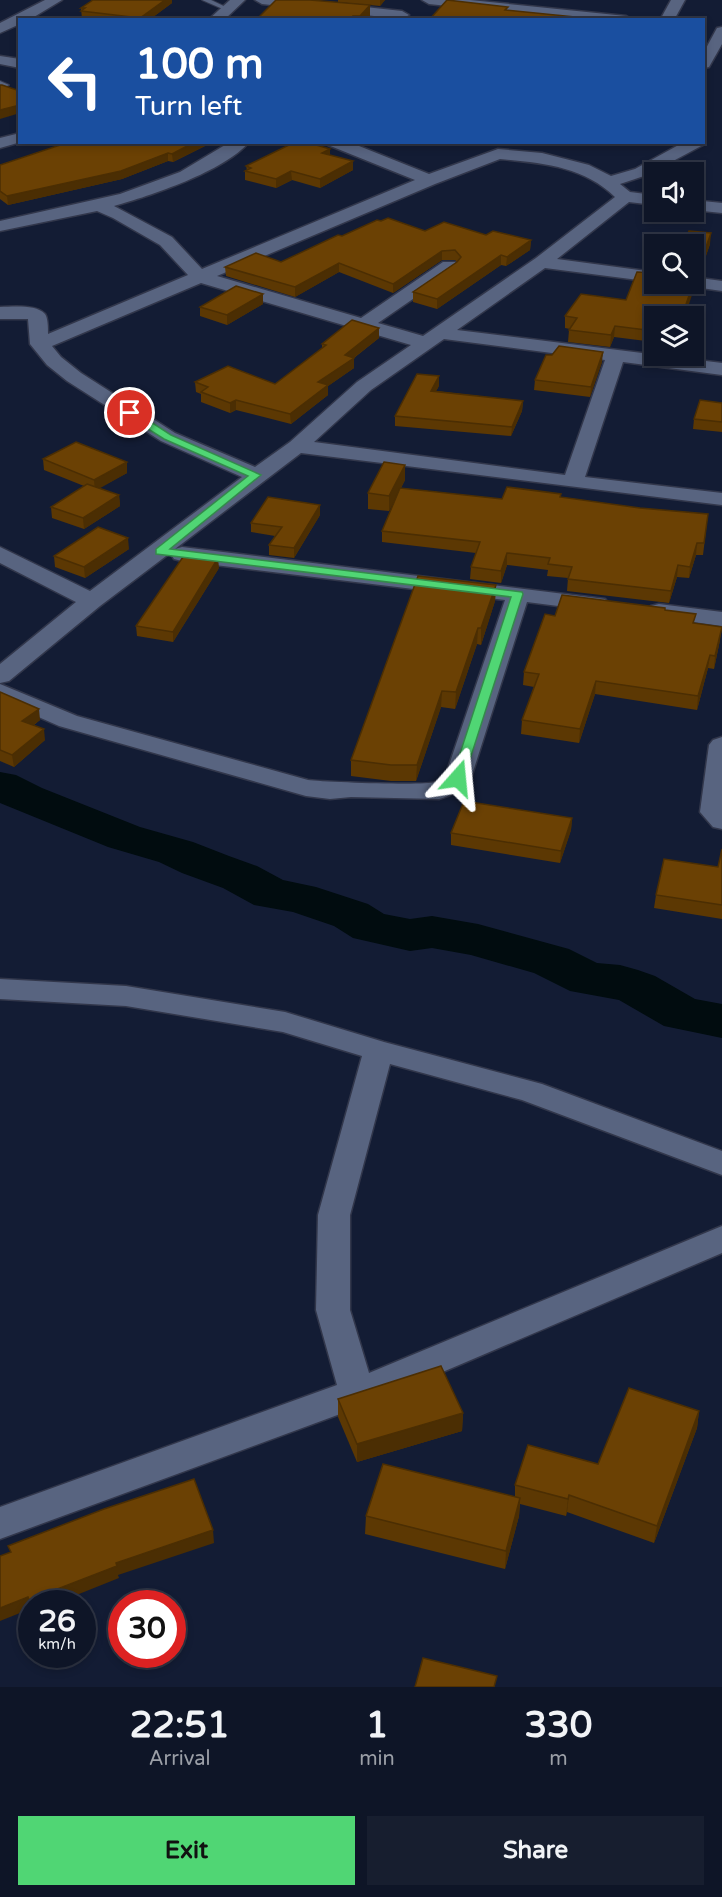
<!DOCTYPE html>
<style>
body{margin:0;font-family:"Varela Round",sans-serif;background:#171e2f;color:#f1f3f6;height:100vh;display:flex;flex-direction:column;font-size:22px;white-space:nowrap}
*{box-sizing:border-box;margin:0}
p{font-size:20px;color:#9b9fa7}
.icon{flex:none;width:33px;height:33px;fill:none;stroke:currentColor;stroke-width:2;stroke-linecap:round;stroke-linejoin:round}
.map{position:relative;height:1687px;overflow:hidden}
.drawer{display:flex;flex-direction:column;background:#0e1527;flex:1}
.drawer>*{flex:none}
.guide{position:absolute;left:18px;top:18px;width:687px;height:126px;border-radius:0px;box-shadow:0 3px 9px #0003,0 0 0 2px #2e3444;background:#1a4fa0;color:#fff;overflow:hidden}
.tools{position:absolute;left:644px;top:162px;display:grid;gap:12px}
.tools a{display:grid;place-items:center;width:60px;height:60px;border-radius:0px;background:#0e1527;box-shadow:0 3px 9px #0003,0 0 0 2px #2e3444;font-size:30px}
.speed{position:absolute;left:18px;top:1590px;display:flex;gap:12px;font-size:30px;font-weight:700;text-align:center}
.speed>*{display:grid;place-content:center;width:78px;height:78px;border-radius:50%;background:#0e1527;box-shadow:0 3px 9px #0003,0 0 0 2px #2e3444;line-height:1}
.speed small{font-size:15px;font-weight:400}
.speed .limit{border:9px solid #d22;background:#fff;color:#111}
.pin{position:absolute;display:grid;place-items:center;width:51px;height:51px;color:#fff;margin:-26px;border:3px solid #fff;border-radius:50%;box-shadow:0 2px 6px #0007}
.me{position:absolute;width:66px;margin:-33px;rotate:18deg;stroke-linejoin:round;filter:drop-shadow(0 0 4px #0008)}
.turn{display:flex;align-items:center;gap:21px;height:126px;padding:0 18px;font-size:27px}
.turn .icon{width:78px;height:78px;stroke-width:2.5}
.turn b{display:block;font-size:42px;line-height:51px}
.eta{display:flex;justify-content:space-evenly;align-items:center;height:102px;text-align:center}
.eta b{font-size:36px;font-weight:700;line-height:42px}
.action{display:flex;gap:12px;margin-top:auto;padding:12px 18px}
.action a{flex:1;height:69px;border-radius:0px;background:#50d674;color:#111;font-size:24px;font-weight:700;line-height:69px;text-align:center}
.action a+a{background:#171e2f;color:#f1f3f6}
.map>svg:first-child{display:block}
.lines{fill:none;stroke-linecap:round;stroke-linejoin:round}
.river{fill:#010c0f;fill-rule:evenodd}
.service-casing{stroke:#32374b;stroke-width:2}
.minor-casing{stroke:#32374b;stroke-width:3}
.service{fill:#586480;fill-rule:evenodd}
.minor{fill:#586480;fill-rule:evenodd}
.wall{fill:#5c3803}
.shaded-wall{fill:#4b2e03}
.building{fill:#6b4104;stroke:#4b2e03;stroke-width:1.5}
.route{fill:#50d674;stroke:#348b4b;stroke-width:1.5}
</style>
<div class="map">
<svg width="722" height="1687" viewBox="0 0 722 1687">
<rect width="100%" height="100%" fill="#131c34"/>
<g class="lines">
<!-- river -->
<path class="river" d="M0 772 16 775 42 788 140 827 193 842 229 856 257 866 283 880 316 887 368 904 384 914 410 919 432 916 478 924 569 949 597 963 620 965 638 970 655 976 695 999 722 1004V1038L664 1026 619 1000 570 991 534 973 471 955 432 948 410 951 353 938 334 926 293 912 254 905 223 888 182 873 159 862 108 847 0 803Z"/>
<!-- service casing -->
<g class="service-casing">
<g id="service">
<path d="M202 0H211L230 9 225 10Z"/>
<path d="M0 81 9 85 5 87 0 86Z"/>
</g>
</g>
<!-- minor casing -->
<g class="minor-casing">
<g id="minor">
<path d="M45 0H62L29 20H20V24L0 33V23Z"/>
<path d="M230 0H245L224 20H208Z"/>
<path d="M255 0H300L402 11 409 15 402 19 262 4Z"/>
<path d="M422 0H470L626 16 633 20H580L429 4Z"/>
<path d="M671 0H685L674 20H660Z"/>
<path d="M722 27V44L709 67 704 68V52L717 28Z"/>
<path d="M0 56 20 59V68L0 64Z"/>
<path d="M20 133 21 142 0 148V138Z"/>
<path d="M704 140 705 142 703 145 647 175 620 184 630 192 654 195V205L629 202 557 259 654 272V282L545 268 457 330 722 363V375L623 362 585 477 722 493V505L301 453 175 549 182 547 605 599 609 604 605 609 597 611 527 602 471 778C464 788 451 796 439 799L351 797 330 799 306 796 59 726 0 700V684L77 716 308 780C323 782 426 786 435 782 439 781 443 777 446 774L505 600 182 561 174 559 171 554 174 550 100 606 9 681 0 683V664L76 602 0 563V547L90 591 242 477 161 441 67 381 47 365 30 344 28 319H0V307C12 307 36 304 45 314 48 318 48 328 48 334L188 275 160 245 113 218 97 211 0 231V221L120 194 180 172 230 142H249C225 171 150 196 114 206L172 237 202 269 415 180 328 145 326 142H349L429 174 498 149 542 153 589 165 611 176 635 169 684 142H704ZM500 159C542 163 583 166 615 197L536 258 423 336 378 323 455 270 458 266 455 262H443L361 318 217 276 435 184ZM201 283 411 345 357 382 290 442 255 467 175 433 81 373 61 357 52 346ZM444 339 605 360 565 475 314 442 371 390Z"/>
<path d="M693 200 722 203V213L693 210Z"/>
<path d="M693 277 722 281V291L687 286 685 284H693Z"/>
<path d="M659 604 722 612V626L651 616 647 611 651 606Z"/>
<path d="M722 737V829L713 827 700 812 709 745 713 740Z"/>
<path d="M0 979 126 986 285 1012 384 1042 542 1084 722 1151V1175L522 1100 390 1064 350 1215V1310L369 1373 722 1226V1253L370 1403 0 1539V1507L337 1385 316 1310 318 1215 362 1056 283 1032 126 1006 0 999Z"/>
</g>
</g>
<!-- service -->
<use href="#service" class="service"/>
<!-- minor -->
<use href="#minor" class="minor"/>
</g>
<!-- wall -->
<g class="wall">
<path d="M93 0H172V3L149 20H89L82 19 81 8Z"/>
<path d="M276 0 370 18 368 20H256Z"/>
<path d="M338 0H385L380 6 338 2Z"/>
<path d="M213 142 173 162 168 161 122 179 8 205 0 199V165Z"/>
<path d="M330 155 353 170 320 188 292 180 276 188 245 180V171L247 170 246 166Z"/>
<path d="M381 221 425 231 486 235 531 240 530 250 506 266 501 265 437 309 413 302V292L457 262 455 260H442L393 293 339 272 295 297 226 276 225 267 281 262 342 236Z"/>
<path d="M693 244H710L699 276 693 275Z"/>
<path d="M695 278 694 289 654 316V342L614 337 610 347 568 342 569 330 570 329 565 328V316L626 300Z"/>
<path d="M263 294V304L227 325 200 316V307Z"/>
<path d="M379 338 354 358V368L328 386V395L291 424 236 410 230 413 201 402V394L196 392 195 382 275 384 322 348V344Z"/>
<path d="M602 362 590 397 534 390 535 380Z"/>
<path d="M439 386 436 391 523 401 522 411 511 436 395 426V416Z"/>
<path d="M722 403V432L693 429 694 419Z"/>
<path d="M43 459 127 473 99 488 119 495 120 506 84 529 52 518 51 507 84 486 44 470Z"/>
<path d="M405 465V480L401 488 502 499 561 497 640 508 708 514 703 555H696L689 578 677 577 669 603 567 591 568 578 547 576 548 570 507 565 501 583 470 579 471 567 476 553 382 542V531L397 496 389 511 368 509V493Z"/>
<path d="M320 505V515L294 558 269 555V545L275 536 251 532V523Z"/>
<path d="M129 549 85 578 55 567 54 556Z"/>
<path d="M219 568 173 642 137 636 136 626Z"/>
<path d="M496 585 495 601 481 645 477 644 455 709 441 707 416 781H391L351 776V760Z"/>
<path d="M665 610 695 623 720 640 714 669 708 668 697 710 595 694 579 743 521 734 522 720 534 687 523 685 524 672 555 616Z"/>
<path d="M0 692 40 720 34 725 45 740 14 767 0 761Z"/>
<path d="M572 818 571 830 560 863 451 845V833Z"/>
<path d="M722 849V919L654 908 656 895 718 867Z"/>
<path d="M338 1399 463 1413 462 1431 357 1462 338 1417Z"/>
<path d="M699 1411 697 1428 654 1543 567 1512 566 1516 520 1504 519 1516 505 1569 365 1534 366 1516 515 1496V1485L598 1464Z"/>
</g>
<!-- shaded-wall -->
<g class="shaded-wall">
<path d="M165 0H172V3L149 20H140V18Z"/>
<path d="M380 0H385L380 6Z"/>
<path d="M370 5V18L368 20H360V16Z"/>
<path d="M20 105V113L0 119V110Z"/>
<path d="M195 142H213L173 162 172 154Z"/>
<path d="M330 149V158L322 153Z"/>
<path d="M168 153V161L122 179 8 205 7 196Z"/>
<path d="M353 161V170L320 188V179Z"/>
<path d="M291 171 292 180 276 188V179Z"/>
<path d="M711 233 710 244 699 276 700 264Z"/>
<path d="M531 240 530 250 506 266 507 257Z"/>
<path d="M442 251V260L393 293V284Z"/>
<path d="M501 255V265L437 309V299Z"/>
<path d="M339 263V272L295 297V287Z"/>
<path d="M695 278 694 289 685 316H682Z"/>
<path d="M263 294V304L227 325V315Z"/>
<path d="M615 326 614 337 610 347 611 335Z"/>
<path d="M379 328V338L352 359 354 358V368L328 386V395L291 424 290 414 318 382 345 355Z"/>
<path d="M603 352 602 362 590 397 591 387Z"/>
<path d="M439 376V386L431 400V391Z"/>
<path d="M236 400V410L230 413V403Z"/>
<path d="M523 401 522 411 511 436 512 427Z"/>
<path d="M127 462V473L95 491 94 480Z"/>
<path d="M405 465V480L389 511V496Z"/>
<path d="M119 495 120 506 84 529 83 518Z"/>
<path d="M320 505V515L294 558V548Z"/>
<path d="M128 538 129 549 85 578 84 567Z"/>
<path d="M697 543 696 555 689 578 690 567Z"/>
<path d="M507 553V565L501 583V571Z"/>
<path d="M218 558 219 568 173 642V632Z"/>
<path d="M678 565 677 577 669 603 671 591Z"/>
<path d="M496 585 495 601 481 645V628Z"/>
<path d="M722 627 720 640 714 669 715 656Z"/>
<path d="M478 628 477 644 455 709 456 692Z"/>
<path d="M710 655 708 668 697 710 698 696Z"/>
<path d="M596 681 595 694 579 743 580 729Z"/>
<path d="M442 691 441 707 416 781 417 765Z"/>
<path d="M39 709 40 720 24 732 22 721Z"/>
<path d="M44 729 45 740 14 767 12 755Z"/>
<path d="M572 818 571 830 560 863 561 851Z"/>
<path d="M699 1411 697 1428 654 1543 657 1526Z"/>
<path d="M463 1413 462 1431 357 1462V1444Z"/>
<path d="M569 1495 567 1512 566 1516 568 1499Z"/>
<path d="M520 1498 519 1516 505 1569 506 1551Z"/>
<path d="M213 1530 214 1543 118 1575 119 1578 54 1604H32L31 1613 29 1600 116 1563Z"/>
<path d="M28 1597 30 1609 0 1621V1608Z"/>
</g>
<!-- building -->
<g class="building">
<path d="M93 0H165L140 18 81 11 85 8H81Z"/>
<path d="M276 0H310L370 5 360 16H353V20H256Z"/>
<path d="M447 0 508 7 505 10 576 17 575 18 583 19 429 20Z"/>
<path d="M0 85H2L20 91V105L0 110Z"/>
<path d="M69 142H195L172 154 168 153 121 171 7 196 0 191V165Z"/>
<path d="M295 142H306L330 149 322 153 353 161 320 179 291 171 276 179 245 171 251 168 246 166Z"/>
<path d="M388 218 425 231 444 222 486 235 493 231 531 240 507 257 501 255 437 299 413 292 457 262 461 257 455 250 442 251 393 284 339 263 295 287 225 267 256 253 281 262 338 235 342 236 377 220 381 221Z"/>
<path d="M689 231 711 233 700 264H693V244H683Z"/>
<path d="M637 272 654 273V284H693V278H695L682 316H654V331L615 326 611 335 569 330 577 318 565 316 581 294 626 300Z"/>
<path d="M236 286 263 294 227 315 200 307Z"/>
<path d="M352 320 379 328 345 355 354 358 318 382 328 385 290 414 236 400 230 403 201 392 208 387 195 382 228 366 275 384 326 345 322 344Z"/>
<path d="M559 346 603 352 591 387 535 380 546 355H552Z"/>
<path d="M417 374 439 376 431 391 523 401 512 427 395 416Z"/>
<path d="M700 400 722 403V422L694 419Z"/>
<path d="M76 442 127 462 94 480 43 459Z"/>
<path d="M384 462 405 465 389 496 368 493Z"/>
<path d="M87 484 119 495 83 518 51 507Z"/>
<path d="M507 487 561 494 560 497 640 508 708 514 704 543H697L690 567 678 565 671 591 568 579 572 567 548 564 550 558 507 553 501 571 471 567 480 542 382 531 400 488 502 499Z"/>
<path d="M268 497 320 505 294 548 269 545 282 527 251 523Z"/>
<path d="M98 527 128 538 84 567 54 556Z"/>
<path d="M185 554 218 558 173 632 136 626Z"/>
<path d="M418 576 496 585 481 628H478L456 692 442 691 417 765H391L351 760Z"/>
<path d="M562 595 665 608V610L696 614 693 623 722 627 715 656 710 655 698 696 596 681 580 729 522 720 539 674 524 672 545 614 555 616Z"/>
<path d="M0 692 39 709 22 721 44 729 12 755 0 750Z"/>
<path d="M464 801 572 818 561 851 451 833Z"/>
<path d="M722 849V905L656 895 664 859 718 867Z"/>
<path d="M441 1366 463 1413 357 1444 338 1399Z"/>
<path d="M629 1388 699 1411 657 1526 569 1495 568 1499 515 1485 528 1445 598 1464Z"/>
<path d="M383 1464 520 1498 506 1551 366 1516Z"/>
<path d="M194 1479 213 1530 116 1563 117 1566 29 1600 28 1597 0 1608V1556L11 1552 8 1546 104 1509Z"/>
<path d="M423 1658 497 1676 494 1687H415Z"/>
</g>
<!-- route -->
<path class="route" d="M126 411H134L171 435 261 475 170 549 522 592 523 594 463 781 458 782 452 778 511 597 156 554V549L248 476 164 439 126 415Z"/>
</svg>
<div class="tools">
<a><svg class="icon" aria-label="sound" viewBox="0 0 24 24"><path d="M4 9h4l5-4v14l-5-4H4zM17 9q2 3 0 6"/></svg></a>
<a><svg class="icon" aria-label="search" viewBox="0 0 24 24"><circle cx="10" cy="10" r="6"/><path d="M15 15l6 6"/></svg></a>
<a><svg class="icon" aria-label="layers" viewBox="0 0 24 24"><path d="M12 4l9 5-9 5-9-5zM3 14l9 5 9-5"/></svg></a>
</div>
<div class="speed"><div>26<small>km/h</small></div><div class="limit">30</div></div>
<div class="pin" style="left:130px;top:413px;background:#d93025"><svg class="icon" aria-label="arrive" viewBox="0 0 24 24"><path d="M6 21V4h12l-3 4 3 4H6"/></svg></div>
<svg class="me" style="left:458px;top:778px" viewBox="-20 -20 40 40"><path d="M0-17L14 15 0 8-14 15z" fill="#50d674" stroke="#fff" stroke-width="4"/></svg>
<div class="guide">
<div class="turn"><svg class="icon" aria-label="left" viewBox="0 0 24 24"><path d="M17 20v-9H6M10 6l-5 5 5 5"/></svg><div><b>100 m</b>Turn left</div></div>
</div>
</div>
<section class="drawer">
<div class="eta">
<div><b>22:51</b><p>Arrival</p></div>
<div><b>1</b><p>min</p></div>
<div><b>330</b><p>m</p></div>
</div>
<div class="action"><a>Exit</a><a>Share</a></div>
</section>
